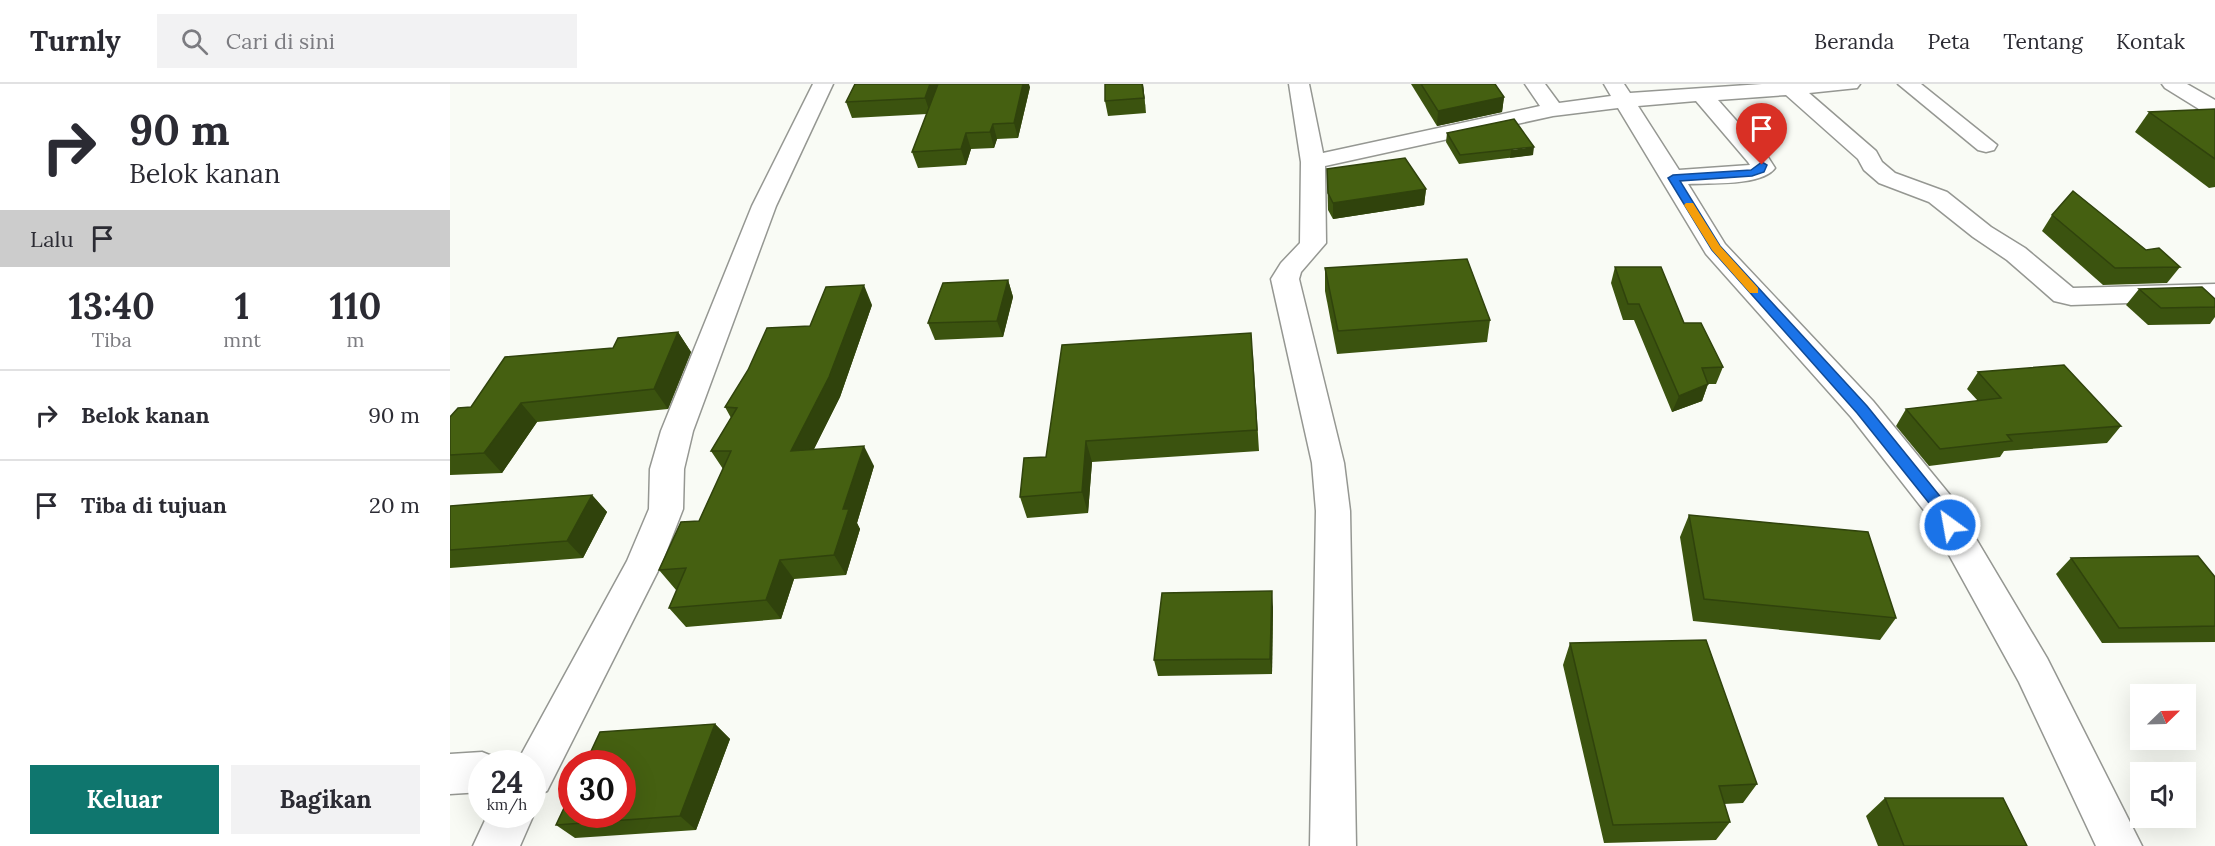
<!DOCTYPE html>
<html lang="id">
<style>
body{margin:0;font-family:Lora,serif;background:#f2f2f3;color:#2b2b33;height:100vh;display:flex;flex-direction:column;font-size:22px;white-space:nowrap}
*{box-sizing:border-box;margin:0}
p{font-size:20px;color:#7c7c81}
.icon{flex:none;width:33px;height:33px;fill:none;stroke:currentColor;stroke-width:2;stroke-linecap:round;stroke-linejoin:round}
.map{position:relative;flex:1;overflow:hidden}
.side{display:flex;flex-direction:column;background:#fff;width:450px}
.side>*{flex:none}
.guide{background:#fff;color:#2b2b33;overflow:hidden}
.needle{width:39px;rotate:67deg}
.controls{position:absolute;left:1680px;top:600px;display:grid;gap:12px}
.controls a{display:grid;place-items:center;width:66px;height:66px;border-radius:0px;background:#fff;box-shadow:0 6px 24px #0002;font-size:30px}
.speed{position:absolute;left:18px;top:666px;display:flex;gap:12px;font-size:30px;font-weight:700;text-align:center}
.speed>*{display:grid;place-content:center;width:78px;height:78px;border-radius:50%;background:#fff;box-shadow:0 6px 24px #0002;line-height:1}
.speed small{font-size:15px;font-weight:400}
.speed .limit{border:9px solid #d22;background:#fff;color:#111}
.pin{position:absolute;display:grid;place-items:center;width:51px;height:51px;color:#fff;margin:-62px -26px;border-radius:50% 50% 50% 0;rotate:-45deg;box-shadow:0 0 6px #0007}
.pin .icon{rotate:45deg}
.me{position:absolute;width:66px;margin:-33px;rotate:328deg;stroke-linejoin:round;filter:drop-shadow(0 0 4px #0008)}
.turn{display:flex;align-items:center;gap:21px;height:126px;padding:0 30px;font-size:27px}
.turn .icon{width:78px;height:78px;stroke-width:2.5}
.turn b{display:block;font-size:42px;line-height:51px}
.then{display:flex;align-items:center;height:57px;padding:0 30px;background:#0003;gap:12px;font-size:22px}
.eta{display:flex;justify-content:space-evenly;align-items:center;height:102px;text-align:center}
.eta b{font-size:36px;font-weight:700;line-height:42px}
.cta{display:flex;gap:12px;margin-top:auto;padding:12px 30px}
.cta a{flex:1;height:69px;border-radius:0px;background:#0f766e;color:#fff;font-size:24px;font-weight:700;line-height:69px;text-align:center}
.cta a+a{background:#f2f2f3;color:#2b2b33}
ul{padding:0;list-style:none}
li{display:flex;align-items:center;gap:18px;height:90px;padding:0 30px;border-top:2px solid #e1e1e2}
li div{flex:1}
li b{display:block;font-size:22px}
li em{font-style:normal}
header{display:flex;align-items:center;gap:36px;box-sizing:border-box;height:84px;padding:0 30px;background:#fff;border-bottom:2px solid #e1e1e2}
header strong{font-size:28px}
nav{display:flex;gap:33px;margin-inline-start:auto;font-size:21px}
.search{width:420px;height:54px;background:#f2f2f3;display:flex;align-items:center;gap:15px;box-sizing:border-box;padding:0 21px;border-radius:0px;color:#7c7c81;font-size:22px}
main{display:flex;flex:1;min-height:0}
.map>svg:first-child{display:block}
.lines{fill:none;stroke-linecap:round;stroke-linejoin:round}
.minor-casing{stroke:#959792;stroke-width:3}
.minor{fill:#fff;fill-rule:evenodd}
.wall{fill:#3b530f}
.shaded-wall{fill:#30430c}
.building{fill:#456011;stroke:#30430c;stroke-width:1.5}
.route{fill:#1a73e8;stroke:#114b97;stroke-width:1.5}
.slow{fill:#f59e0b}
</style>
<header>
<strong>Turnly</strong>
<div class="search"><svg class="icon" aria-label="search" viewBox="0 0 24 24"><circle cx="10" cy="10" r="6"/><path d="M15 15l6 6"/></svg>Cari di sini</div>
<nav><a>Beranda</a><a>Peta</a><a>Tentang</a><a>Kontak</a></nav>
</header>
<main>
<section class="side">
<div class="guide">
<div class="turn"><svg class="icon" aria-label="right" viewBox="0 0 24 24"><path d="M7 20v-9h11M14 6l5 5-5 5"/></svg><div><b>90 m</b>Belok kanan</div></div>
<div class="then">Lalu<svg class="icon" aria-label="arrive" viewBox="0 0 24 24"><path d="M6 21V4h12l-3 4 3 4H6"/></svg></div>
</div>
<div class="eta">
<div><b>13:40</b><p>Tiba</p></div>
<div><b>1</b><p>mnt</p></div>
<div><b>110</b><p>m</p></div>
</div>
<ul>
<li><svg class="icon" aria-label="right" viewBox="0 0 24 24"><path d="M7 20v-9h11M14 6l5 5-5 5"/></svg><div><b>Belok kanan</b></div><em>90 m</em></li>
<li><svg class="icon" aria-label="arrive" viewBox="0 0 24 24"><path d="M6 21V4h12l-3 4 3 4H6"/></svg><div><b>Tiba di tujuan</b></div><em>20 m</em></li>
</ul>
<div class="cta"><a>Keluar</a><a>Bagikan</a></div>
</section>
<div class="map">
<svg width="1765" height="762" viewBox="0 0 1765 762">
<rect width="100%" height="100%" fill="#f9fbf5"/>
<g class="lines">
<!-- minor casing -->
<g class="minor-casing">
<g id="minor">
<path d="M363 0H383L326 122 243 347 234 385 233 425 212 479 97 707 82 713V680H66L177 477 199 425 200 385 211 347 302 122Z"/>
<path d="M839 0H859L873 69 1090 22 1075 0H1095L1109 19 1161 12 1154 0H1174L1180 9 1312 0H1410L1407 4 1359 9 1426 67 1432 78 1445 89 1497 108 1541 143 1575 164 1623 204 1765 200V216L1621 221 1604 217 1557 176 1523 153 1479 118 1429 99 1414 86 1408 75 1336 11 1268 16 1316 70 1325 84C1312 102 1259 99 1238 100L1275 160 1423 317 1500 411 1597 574 1692 762H1646L1569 598 1476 429 1401 333 1256 170 1168 24 1103 32 875 82 876 159 851 188 849 195 894 379 900 427 906 762H860L866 427 862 379 821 195 831 179 850 159 851 78ZM1246 17 1298 78 1300 81 1229 86 1188 22Z"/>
<path d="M1448 0H1471L1547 61 1544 66 1536 68 1528 66Z"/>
<path d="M1712 0H1737L1765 16V31L1757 30 1715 4Z"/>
<path d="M32 668 47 674 50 680H32V708L0 710V670Z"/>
<path d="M82 726 84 730 70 762H23L38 730H82Z"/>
</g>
</g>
<!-- minor -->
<use href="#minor" class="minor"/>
</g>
<!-- wall -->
<g class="wall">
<path d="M655 0H693L696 29 658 32 655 17Z"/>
<path d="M961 0H1045L1054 13 1052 28 987 42Z"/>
<path d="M580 3 568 54 547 55 544 64 521 65 516 81 468 84 462 68 477 30 402 34 396 18Z"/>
<path d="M1765 25V103L1759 104 1685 48 1699 28Z"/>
<path d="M997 49 1083 71 1009 80 996 58Z"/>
<path d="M877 85 976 105 974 121 883 135 878 126Z"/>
<path d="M1602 131 1696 166 1730 183 1717 199 1653 201 1592 147Z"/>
<path d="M1165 183 1234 239 1273 283 1266 300H1258L1252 317 1222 328 1184 236H1173L1161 199Z"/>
<path d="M875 184 1040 236 1037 258 887 270 875 207Z"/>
<path d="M558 196 563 213 553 253 485 256 478 239Z"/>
<path d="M1689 205 1765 215V233L1760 240 1698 241 1676 221Z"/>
<path d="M422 221 390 313 364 365 424 382 407 439 410 445 396 491 344 495 331 535 236 543 219 524 227 506H226L209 486 249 437 273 385 261 367 281 334 275 323Z"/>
<path d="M228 248 241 268 218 325 87 338 52 389 0 391V333L21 323 163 264Z"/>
<path d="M803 271 809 367 642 378 638 429 577 434 570 413 596 373Z"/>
<path d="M1528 288 1671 342 1657 359 1554 367 1550 373 1479 382 1446 342 1456 325 1528 317 1517 305Z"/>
<path d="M142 411 157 428 133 474 0 484V422Z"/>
<path d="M1239 431 1446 534 1430 556 1243 537 1230 453Z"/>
<path d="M1621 474 1765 493V558L1652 559 1606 490Z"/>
<path d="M823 523 822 590 708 592 704 576Z"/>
<path d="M1120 559 1307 700 1293 719 1274 720 1280 738 1266 756 1154 759 1113 581Z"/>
<path d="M265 640 280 655 246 746 125 754 106 741Z"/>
<path d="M1435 714 1577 762H1428L1416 732Z"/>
</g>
<!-- shaded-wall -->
<g class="shaded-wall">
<path d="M480 0H490L480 29 475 14Z"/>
<path d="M573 0H579L580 3 568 54 564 39Z"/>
<path d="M692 0H693L696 29 694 14Z"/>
<path d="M1054 13 1052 28 987 42 988 27Z"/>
<path d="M543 40 547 55 544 64 540 48Z"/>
<path d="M516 49 521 65 516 81 511 65Z"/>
<path d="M1084 63 1083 71 1060 74 1061 66Z"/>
<path d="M976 105 974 121 883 135V119Z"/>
<path d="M558 196 563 213 553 253 547 237Z"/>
<path d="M414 201 422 221 390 313 353 387 341 367Z"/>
<path d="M228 248 241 268 218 325 204 305Z"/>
<path d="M1258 300 1252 317 1222 328 1229 312Z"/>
<path d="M71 319 87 338 52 389 34 369Z"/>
<path d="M636 357 642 378 638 429 632 408Z"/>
<path d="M414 362 424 382 407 439 410 445 396 491 384 471 393 425Z"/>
<path d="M142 411 157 428 133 474 117 457Z"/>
<path d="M330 476 344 495 331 535 316 516Z"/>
<path d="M822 507 823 523 822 590 820 575Z"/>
<path d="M265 640 280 655 246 746 230 732Z"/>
</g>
<!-- building -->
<g class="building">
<path d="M405 0H480L475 14 396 18Z"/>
<path d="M488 0H573L564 39 543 40 540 48 516 49 511 65 462 68Z"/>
<path d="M655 0H692L694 14 655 17Z"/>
<path d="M971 0H1045L1054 13 988 27Z"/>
<path d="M1765 25V75L1699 28Z"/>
<path d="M1064 35 1084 63 1010 71 997 49Z"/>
<path d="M955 74 976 105 883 119 878 109 877 85Z"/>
<path d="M1623 107 1696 166 1709 164 1730 183 1665 184 1602 131Z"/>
<path d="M1017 175 1040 236 888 247 875 184Z"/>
<path d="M1165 183H1211L1234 239H1251L1273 283 1252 284 1258 300 1229 312 1189 220H1178Z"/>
<path d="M558 196 547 237 478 239 493 199Z"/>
<path d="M414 201 379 293 341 367 414 362 393 425H399L384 471 330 476 316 516 219 524 236 484 209 486 231 438 249 437 281 367H261L287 324 275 323 298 286 317 244 360 242 376 203Z"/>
<path d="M1752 203 1765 215V223L1711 224 1689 205Z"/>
<path d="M228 248 204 305 71 319 34 369 0 371V333L8 324 21 323 55 273 163 264 168 254Z"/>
<path d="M801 249 807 346 636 357 632 408 570 413 574 374 596 373 612 261Z"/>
<path d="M1614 281 1671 342 1557 351 1562 357 1490 365 1456 325 1551 314 1528 288Z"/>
<path d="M142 411 117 457 0 466V422Z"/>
<path d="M1239 431 1418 448 1446 534 1254 515Z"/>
<path d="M1748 472 1765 493V542L1669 544 1621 474Z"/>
<path d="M822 507 820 575 704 576 712 509Z"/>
<path d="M1256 556 1307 700 1269 702 1280 738 1163 741 1120 559Z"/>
<path d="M265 640 230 732 106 741 122 707V730H172V680H135L150 648Z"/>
<path d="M1435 714H1553L1577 762H1454Z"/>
</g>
<!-- route -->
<path class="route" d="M1312 78 1317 81 1314 88 1302 92 1230 97 1270 162 1417 322 1493 416 1507 441 1505 445H1495L1483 424 1407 329 1262 166 1218 94 1223 91 1301 86Z"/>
<!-- slow -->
<path class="slow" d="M1236 119H1243L1270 162 1308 204V209H1300L1262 166 1234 121Z"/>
</svg>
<div class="controls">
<a><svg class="needle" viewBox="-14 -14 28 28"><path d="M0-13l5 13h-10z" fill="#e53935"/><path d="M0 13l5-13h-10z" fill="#7c7c81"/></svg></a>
<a><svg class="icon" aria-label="sound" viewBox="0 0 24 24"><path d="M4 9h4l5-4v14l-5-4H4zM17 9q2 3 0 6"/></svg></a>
</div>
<div class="speed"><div>24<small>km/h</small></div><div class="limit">30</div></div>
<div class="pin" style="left:1312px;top:81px;background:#d93025"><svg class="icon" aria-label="arrive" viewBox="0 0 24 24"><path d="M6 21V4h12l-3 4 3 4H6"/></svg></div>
<svg class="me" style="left:1500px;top:441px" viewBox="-20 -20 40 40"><circle r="17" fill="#1a73e8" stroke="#fff" stroke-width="3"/><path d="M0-11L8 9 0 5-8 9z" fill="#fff"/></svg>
</div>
</main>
